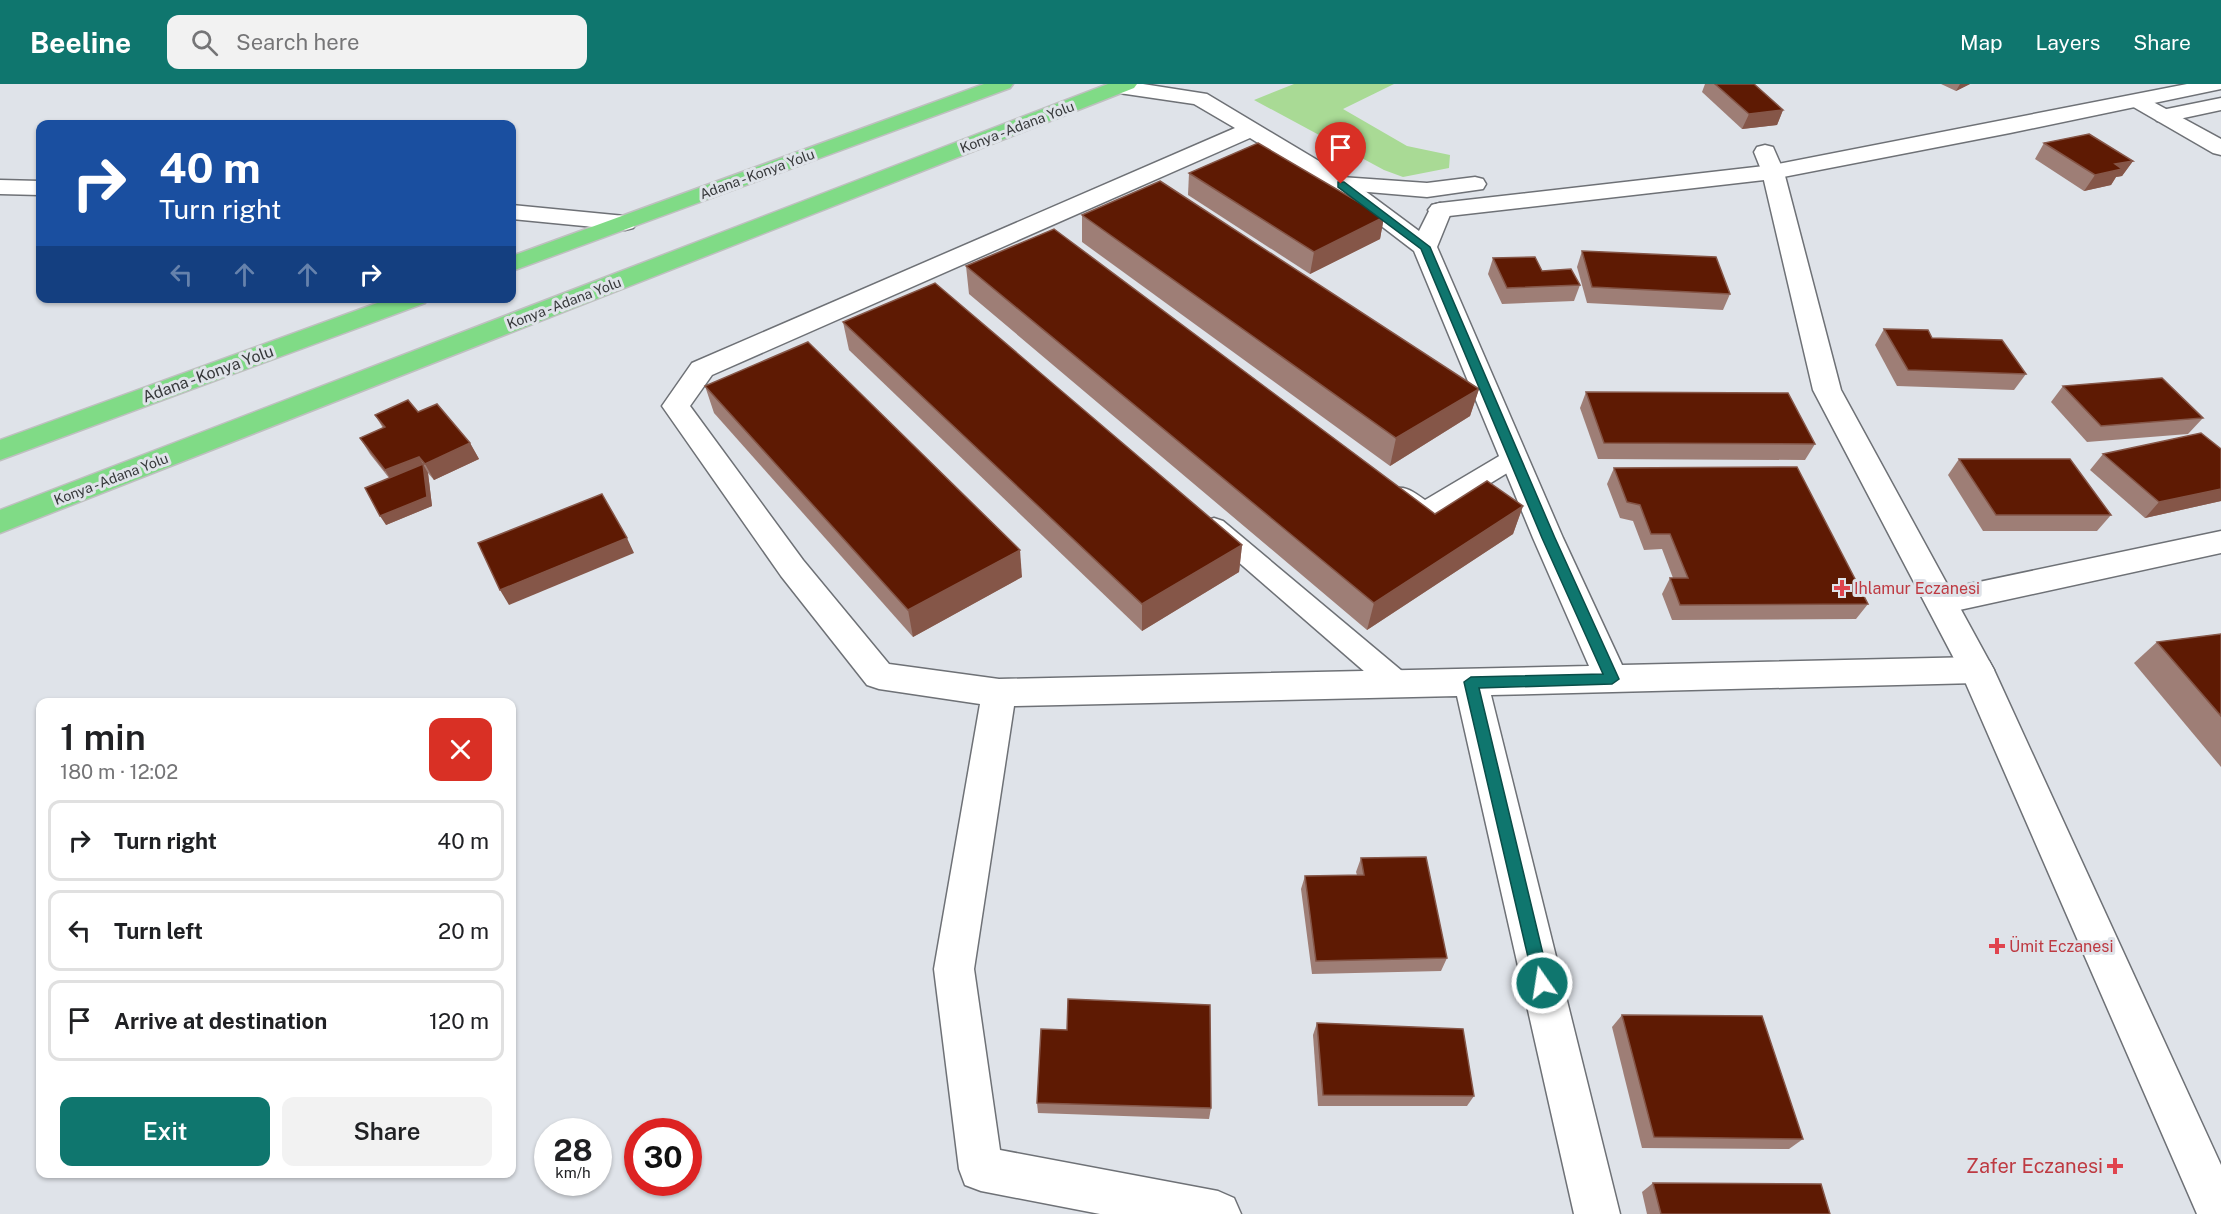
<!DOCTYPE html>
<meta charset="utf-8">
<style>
body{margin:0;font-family:"Public Sans",sans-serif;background:#f2f2f2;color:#202124;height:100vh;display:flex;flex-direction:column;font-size:22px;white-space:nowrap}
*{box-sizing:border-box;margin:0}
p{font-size:20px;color:#757577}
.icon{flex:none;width:33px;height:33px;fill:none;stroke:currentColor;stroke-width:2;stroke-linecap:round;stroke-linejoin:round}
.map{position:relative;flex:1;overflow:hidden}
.panel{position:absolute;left:36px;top:614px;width:480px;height:480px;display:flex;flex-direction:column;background:#fff;border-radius:12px;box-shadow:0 2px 4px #0004}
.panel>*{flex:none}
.guide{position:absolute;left:36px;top:36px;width:480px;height:183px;border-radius:12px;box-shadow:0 2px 4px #0004;background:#1a4fa0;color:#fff;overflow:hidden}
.speed{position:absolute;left:534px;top:1034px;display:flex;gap:12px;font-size:30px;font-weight:700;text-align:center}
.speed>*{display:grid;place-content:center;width:78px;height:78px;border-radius:50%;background:#fff;box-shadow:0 2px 4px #0004;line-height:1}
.speed small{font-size:15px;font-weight:400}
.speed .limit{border:9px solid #d22;background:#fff;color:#111}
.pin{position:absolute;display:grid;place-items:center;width:51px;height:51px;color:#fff;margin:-62px -26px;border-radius:50% 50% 50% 0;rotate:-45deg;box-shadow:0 0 6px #0007}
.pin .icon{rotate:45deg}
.me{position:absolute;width:66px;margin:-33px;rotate:347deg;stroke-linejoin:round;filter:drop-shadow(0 0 4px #0008)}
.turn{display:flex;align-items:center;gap:21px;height:126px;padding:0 24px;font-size:27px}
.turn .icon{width:78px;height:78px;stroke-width:2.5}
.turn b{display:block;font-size:42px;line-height:51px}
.lanes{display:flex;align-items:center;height:57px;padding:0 24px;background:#0003;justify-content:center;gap:30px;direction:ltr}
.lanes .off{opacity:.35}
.round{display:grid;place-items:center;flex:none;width:63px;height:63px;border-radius:12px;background:#f2f2f2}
.overview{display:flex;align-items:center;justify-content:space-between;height:102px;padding:0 24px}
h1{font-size:36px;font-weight:600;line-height:45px}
.cta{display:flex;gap:12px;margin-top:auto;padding:12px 24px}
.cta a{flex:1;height:69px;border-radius:12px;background:#0f766e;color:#fff;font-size:24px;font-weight:600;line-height:69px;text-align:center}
.cta a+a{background:#f2f2f2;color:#202124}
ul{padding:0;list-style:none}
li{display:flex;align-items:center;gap:18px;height:81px;margin:0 12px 9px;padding:0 12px;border:3px solid #e0e0e0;border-radius:12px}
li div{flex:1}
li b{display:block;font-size:22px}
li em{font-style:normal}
header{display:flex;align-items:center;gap:36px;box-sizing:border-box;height:84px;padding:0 30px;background:#0f766e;color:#fff}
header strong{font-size:28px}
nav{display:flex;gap:33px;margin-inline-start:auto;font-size:21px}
.search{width:420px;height:54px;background:#f2f2f2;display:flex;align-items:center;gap:15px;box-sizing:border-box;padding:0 21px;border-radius:12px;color:#757577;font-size:22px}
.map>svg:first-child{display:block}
.green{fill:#a9da95}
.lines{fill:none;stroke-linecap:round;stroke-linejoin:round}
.service-casing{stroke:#6e7176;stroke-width:3}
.pedestrian-casing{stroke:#6e7176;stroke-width:3}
.minor-casing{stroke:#6e7176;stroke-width:3}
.tertiary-casing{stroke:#6e7176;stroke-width:3}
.secondary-casing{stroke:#6e7176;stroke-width:3}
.trunk-casing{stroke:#bfbfc0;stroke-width:3}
.service{fill:#fff;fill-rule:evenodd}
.pedestrian{fill:#fff;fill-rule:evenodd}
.minor{fill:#fff;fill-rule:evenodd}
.tertiary{fill:#fff;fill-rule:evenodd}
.secondary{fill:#fff;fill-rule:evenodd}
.trunk{fill:#80db86;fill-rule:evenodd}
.wall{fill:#9e7e76}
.shaded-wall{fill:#855648}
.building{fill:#5e1a03;stroke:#855648;stroke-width:1.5}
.route{fill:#0f766e;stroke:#0a4d48;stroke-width:1.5}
.health-dot{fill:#e0444e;stroke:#dfe3e9;stroke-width:2}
.labels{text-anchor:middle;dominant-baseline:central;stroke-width:6;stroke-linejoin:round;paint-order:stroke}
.far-street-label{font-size:14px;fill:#36383a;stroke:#dfe3e9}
.street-label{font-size:16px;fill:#36383a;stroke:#dfe3e9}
.health-label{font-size:16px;fill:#be3a42;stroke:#dfe3e9;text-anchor:start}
.near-health-label{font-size:20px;fill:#be3a42;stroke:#dfe3e9;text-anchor:end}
</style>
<header>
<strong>Beeline</strong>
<div class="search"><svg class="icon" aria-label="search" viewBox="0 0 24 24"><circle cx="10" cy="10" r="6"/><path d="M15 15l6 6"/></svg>Search here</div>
<nav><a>Map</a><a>Layers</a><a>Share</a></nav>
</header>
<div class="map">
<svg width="2221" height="1130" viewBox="0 0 2221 1130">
<rect width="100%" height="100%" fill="#dfe3e9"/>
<!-- green -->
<path class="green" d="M1294 0H1394L1343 25 1407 62 1450 71 1449 84 1403 93 1384 86 1254 16Z"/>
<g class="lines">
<!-- service casing -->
<g class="service-casing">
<g id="service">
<path d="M1514 366 1522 368 1526 374 1522 380 1433 434C1417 439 1396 425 1388 411L1391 405C1406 401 1413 408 1425 416L1506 368Z"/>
<path d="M1214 434 1223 437 1408 592 1412 600 1408 608 1398 611 1388 608 1205 449 1202 443 1205 437Z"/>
</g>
</g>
<!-- pedestrian casing -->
<g class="pedestrian-casing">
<path id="pedestrian" d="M2221 14V26L2165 38 2157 37 2154 32 2157 27Z"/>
</g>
<!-- minor casing -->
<g class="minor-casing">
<g id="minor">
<path d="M1111 0H1143L1207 10 1349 95 1419 147 1432 121 1440 119 1448 121 1452 126 1437 163 1563 454 1622 581 1977 573 1989 577 1994 586 1989 595 1977 599 1491 611 1620 1130H1574L1457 612 1014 622 974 885 1000 1066 1218 1107 1234 1114 1241 1130H1100L981 1107 965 1101 959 1085 934 885 980 620 879 605 867 601 781 492 662 322 692 279 1235 44 1194 20 1119 9 1112 7 1109 3ZM1250 54 1333 105 1414 167 1533 454 1589 582 999 595 889 580 803 476 690 322 712 291Z"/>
<path d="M2137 11 2144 13 2221 55V71L2213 69 2130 21 2126 17 2130 13Z"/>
<path d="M0 96 40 97V111L0 110Z"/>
<path d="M512 121 625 132 633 134 637 139 633 144 625 146 512 135Z"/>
<path d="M2221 447V469L1941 530 1930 527 1925 518 1930 509 1941 506Z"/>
</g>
</g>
<!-- tertiary casing -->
<g class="tertiary-casing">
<path id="tertiary" d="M1765 61 1773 63 1784 88 1841 306 1994 586 2221 1081V1130H2197L1960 586 1813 306 1762 88 1754 68 1757 63Z"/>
</g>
<!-- secondary casing -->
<g class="secondary-casing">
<g id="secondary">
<path d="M2187 0H2221V5L2010 49 1773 95 1440 133 1432 131 1428 126 1432 121 1440 119 1773 81Z"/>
<path d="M1341 93 1427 99 1475 93 1483 95 1486 100 1483 105 1427 113 1333 105 1330 100 1333 95Z"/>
</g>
</g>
<!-- trunk casing -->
<g class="trunk-casing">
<g id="trunk">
<path d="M984 0H1013L1010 4 512 187V172Z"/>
<path d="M1108 0H1137L1134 4 0 449V426Z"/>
<path d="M391 214H428L425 219 0 376V356Z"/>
</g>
</g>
<!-- service -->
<use href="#service" class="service"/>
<!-- pedestrian -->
<use href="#pedestrian" class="pedestrian"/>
<!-- minor -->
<use href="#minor" class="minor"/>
<!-- tertiary -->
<use href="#tertiary" class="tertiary"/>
<!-- secondary -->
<use href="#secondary" class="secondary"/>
<!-- trunk -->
<use href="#trunk" class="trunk"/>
</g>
<!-- wall -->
<g class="wall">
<path d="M1705 0H1754L1783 26 1777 41 1742 45 1702 8Z"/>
<path d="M1941 0H1970L1956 7Z"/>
<path d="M2044 59 2133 77 2122 92 2116 93 2111 101 2084 107 2035 75Z"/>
<path d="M1189 89 1384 133 1380 155 1310 190 1188 111Z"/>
<path d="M1082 131 1479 305 1470 332 1390 382 1082 158Z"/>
<path d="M1582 167 1730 210 1723 226 1587 219 1577 183Z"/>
<path d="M1493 174 1542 187 1580 201 1574 217 1502 220 1488 190Z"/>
<path d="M966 182 1435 430 1523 422 1513 450 1367 546 969 210Z"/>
<path d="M843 238 1242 461 1239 488 1142 547 849 266Z"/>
<path d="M1884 245 1932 254 2026 290 2014 306 1897 302 1875 261Z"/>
<path d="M705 302 1022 493 913 553 714 329Z"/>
<path d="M2063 302 2203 334 2188 350 2087 358 2051 318Z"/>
<path d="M1586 308 1815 360 1805 376 1598 375 1580 324Z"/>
<path d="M418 328 470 359 479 375 434 396 428 389 432 422 386 441 389 394 370 370 360 354 383 344 375 331Z"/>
<path d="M2221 365V417L2145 434 2090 386 2103 370Z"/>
<path d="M1959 375 2111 431 2097 447H1983L1948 391Z"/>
<path d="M1614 384 1868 520 1856 535 1672 536 1662 510 1670 494H1673L1662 465 1644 466 1633 437 1620 434 1607 400Z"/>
<path d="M2221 550V683L2134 579 2157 558Z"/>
<path d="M1361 774 1447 874 1441 887 1312 890 1301 805 1305 792 1357 791 1356 788Z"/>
<path d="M1622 931 1803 1055 1789 1065 1642 1064 1612 943Z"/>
<path d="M1317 939 1474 1012 1467 1022H1318L1313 951Z"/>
<path d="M1037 1019 1211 1024 1209 1035 1038 1029Z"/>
<path d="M1653 1099 1830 1130H1647L1642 1108Z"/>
</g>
<!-- shaded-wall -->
<g class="shaded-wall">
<path d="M1960 0H1970L1956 7Z"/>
<path d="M1783 26 1777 41 1742 45 1749 30Z"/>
<path d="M2133 77 2122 92 2116 93 2111 101 2084 107 2095 91 2115 80Z"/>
<path d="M1384 133 1380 155 1310 190 1314 168Z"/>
<path d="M1479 305 1470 332 1390 382 1396 354Z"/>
<path d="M470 359 479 375 434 396 425 380Z"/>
<path d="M419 373 428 389 432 422 386 441 380 432 395 402 385 386Z"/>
<path d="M2221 405V417L2145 434 2159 418Z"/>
<path d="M1523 422 1513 450 1367 546 1374 519Z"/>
<path d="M627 454 634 469 509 521 500 506Z"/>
<path d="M1242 461 1239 488 1142 547V520Z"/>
<path d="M1020 466 1022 493 913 553 908 526Z"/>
</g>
<!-- building -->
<g class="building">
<path d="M1715 0H1754L1783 26 1749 30Z"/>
<path d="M2089 50 2133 77 2115 80 2122 85 2095 91 2044 59Z"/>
<path d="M1258 59 1384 133 1314 168 1189 89Z"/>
<path d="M1160 97 1479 305 1396 354 1082 131Z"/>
<path d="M1054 145 1435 430 1487 397 1523 422 1374 519 966 182Z"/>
<path d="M1582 167 1716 173 1730 210 1592 203Z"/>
<path d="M1535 173 1542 187 1571 185 1580 201 1507 204 1493 174Z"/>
<path d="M935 199 1242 461 1142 520 843 238Z"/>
<path d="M1884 245 1928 246 1932 254 2002 256 2026 290 1908 286Z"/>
<path d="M808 258 1020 466 908 526 705 302Z"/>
<path d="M2162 294 2203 334 2101 342 2063 302Z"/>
<path d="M1586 308 1788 309 1815 360 1604 359Z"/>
<path d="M408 316 418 328 437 320 470 359 425 380 419 373 385 386 360 354 385 343 375 331Z"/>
<path d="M2201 349 2221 365V405L2159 418 2103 370Z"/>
<path d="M1959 375H2070L2111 431H1996Z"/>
<path d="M423 380 427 413 380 432 365 404Z"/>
<path d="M1797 383 1868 520 1680 521 1670 494H1688L1670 450H1651L1640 421 1627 418 1614 384Z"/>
<path d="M602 410 627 454 500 506 478 459Z"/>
<path d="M2221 550V632L2157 558Z"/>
<path d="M1426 773 1447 874 1316 877 1305 792 1364 791 1361 774Z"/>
<path d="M1068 915 1210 921 1211 1024 1037 1019 1041 945 1067 946Z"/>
<path d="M1622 931 1762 932 1803 1055 1654 1053Z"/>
<path d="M1317 939 1463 945 1474 1012 1323 1011Z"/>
<path d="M1653 1099 1821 1100 1830 1130H1661Z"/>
</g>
<!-- route -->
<path class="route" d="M1338 98H1344L1430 163 1555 454 1619 595 1612 600 1479 604 1550 899 1548 904 1542 907 1536 904 1534 899 1464 598 1471 593 1603 590 1542 454 1421 165 1338 103Z"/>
<!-- markers -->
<g class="health-dot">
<path d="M1839 495h6v6h6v6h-6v6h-6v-6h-6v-6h6z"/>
<path d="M1994 853h6v6h6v6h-6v6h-6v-6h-6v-6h6z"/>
<path d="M2112 1073h6v6h6v6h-6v6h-6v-6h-6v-6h6z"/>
</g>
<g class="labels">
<!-- far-street labels -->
<g class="far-street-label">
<text transform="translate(1017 43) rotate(-21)">Konya - Adana Yolu</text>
<text transform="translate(757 90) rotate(-20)">Adana - Konya Yolu</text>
<text transform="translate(564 219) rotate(-21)">Konya - Adana Yolu</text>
<text transform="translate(111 395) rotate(-21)">Konya - Adana Yolu</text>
</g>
<!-- street labels -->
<g class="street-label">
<text transform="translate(208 290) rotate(-20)">Adana - Konya Yolu</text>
</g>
<!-- health labels -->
<g class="health-label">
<text x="1854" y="504">Ihlamur Eczanesi</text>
<text x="2009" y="862">Ümit Eczanesi</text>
</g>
<!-- near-health labels -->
<g class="near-health-label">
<text x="2103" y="1082">Zafer Eczanesi</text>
</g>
</g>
</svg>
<div class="speed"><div>28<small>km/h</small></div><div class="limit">30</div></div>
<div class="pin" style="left:1341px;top:100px;background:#d93025"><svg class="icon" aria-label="arrive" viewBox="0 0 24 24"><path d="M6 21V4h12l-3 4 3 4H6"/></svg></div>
<svg class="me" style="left:1542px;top:899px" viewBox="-20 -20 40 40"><circle r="17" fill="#0f766e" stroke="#fff" stroke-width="3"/><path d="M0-11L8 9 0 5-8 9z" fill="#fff"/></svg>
<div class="guide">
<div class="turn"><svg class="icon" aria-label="right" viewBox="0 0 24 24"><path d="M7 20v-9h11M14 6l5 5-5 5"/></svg><div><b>40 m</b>Turn right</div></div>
<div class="lanes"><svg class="icon off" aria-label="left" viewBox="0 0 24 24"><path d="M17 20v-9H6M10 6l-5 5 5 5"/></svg><svg class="icon off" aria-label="ahead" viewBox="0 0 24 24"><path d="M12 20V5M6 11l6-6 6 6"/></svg><svg class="icon off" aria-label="ahead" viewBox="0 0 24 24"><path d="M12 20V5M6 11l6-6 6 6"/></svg><svg class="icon" aria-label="right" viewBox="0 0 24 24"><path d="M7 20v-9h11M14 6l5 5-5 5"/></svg></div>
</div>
<section class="panel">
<div class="overview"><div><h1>1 min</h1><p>180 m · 12:02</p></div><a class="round" style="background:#d93025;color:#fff"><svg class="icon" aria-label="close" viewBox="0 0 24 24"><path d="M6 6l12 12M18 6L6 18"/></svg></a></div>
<ul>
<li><svg class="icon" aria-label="right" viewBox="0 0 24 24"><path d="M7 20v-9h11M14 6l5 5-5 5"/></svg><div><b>Turn right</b></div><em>40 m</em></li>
<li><svg class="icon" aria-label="left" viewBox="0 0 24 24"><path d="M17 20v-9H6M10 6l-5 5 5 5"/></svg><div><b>Turn left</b></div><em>20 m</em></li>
<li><svg class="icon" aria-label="arrive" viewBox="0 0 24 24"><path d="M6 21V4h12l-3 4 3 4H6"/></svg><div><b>Arrive at destination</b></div><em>120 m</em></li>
</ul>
<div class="cta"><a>Exit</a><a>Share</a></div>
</section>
</div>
